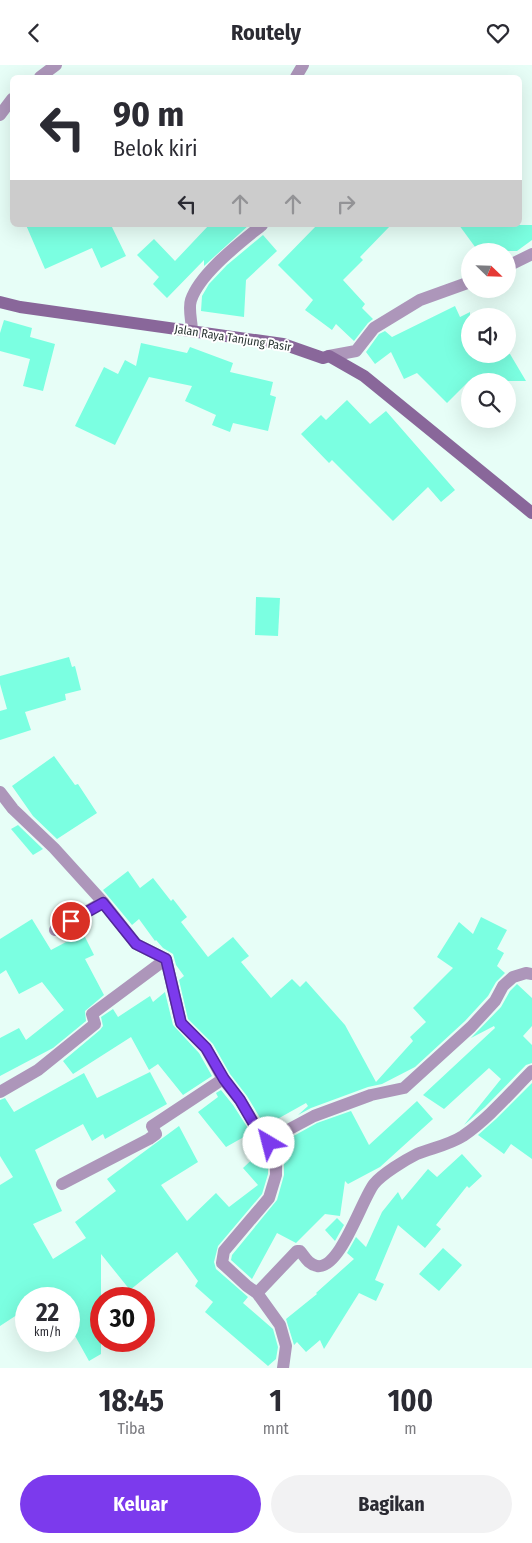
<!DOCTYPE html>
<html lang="id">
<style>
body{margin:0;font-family:"Fira Sans Condensed",sans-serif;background:#f2f2f3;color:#2b2b33;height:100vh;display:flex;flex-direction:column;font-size:19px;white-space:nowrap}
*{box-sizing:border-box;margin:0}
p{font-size:16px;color:#7c7c81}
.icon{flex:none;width:28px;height:28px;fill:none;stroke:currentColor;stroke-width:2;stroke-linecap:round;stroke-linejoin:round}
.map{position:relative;height:1303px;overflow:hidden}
.details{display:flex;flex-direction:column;background:#fff;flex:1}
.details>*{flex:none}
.hud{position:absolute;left:10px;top:10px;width:512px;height:152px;border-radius:8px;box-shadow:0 5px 20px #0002;background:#fff;color:#2b2b33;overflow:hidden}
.needle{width:32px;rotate:113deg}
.buttons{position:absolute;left:461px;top:178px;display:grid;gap:10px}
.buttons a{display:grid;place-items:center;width:55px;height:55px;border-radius:50%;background:#fff;box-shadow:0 5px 20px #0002;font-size:25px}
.speed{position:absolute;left:15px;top:1222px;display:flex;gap:10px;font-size:25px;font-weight:700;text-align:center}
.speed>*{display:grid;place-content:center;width:65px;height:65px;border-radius:50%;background:#fff;box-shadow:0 5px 20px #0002;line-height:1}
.speed small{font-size:12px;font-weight:400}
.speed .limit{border:8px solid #d22;background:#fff;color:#111}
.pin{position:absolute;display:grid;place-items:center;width:42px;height:42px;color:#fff;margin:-21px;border:2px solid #fff;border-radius:50%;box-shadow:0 1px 5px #0007}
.me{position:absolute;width:55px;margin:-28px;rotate:323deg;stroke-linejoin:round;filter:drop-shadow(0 0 4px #0008)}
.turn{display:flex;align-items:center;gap:18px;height:105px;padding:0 20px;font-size:22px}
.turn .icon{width:65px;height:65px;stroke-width:2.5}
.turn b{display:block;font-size:35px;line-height:42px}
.lanes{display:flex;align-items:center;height:48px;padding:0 20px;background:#0003;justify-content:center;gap:25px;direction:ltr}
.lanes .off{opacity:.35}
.eta{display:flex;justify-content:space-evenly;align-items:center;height:85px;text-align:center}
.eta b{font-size:30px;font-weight:700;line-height:35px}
.action{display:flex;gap:10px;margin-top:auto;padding:10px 20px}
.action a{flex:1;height:58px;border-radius:30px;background:#7c3aed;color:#fff;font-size:20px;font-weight:700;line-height:58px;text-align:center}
.action a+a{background:#f2f2f3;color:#2b2b33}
header{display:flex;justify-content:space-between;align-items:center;height:65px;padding:0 20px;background:#fff;font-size:22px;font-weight:700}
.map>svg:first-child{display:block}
.building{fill:#7bffe1}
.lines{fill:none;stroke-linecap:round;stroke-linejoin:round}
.street{stroke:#ad96ba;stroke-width:12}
.secondary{stroke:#89679a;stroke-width:12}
.route-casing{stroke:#51269a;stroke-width:12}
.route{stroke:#7c3aed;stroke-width:9}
.labels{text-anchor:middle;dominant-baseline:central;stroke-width:4;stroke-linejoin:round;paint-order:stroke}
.street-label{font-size:12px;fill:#2a3633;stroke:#fff}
</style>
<header><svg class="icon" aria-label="back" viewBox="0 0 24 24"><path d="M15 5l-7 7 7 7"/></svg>Routely<svg class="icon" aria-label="heart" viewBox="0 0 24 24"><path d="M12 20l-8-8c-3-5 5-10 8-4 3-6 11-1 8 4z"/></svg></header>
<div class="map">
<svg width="532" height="1303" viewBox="0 0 532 1303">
<rect width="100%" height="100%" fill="#e7fef7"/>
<!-- building -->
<g class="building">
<path d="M26 160H111L126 191 101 203 92 183 45 204Z"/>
<path d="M209 160H249L204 201V195L167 233 153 219 159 212 137 190 154 174 175 196Z"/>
<path d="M317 160H391L360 192 363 195 343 215 365 239 362 243 373 254 368 258 354 276 336 259 332 265 305 245 313 235 278 200Z"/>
<path d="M459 160H532V175L517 186H478Z"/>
<path d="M263 170 277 186 246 215 244 252 201 246 202 231 209 219 227 200Z"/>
<path d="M455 241 460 252 470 247V289H510L526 316H469L447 338 417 308 404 314 391 287 375 299 366 287 379 269 385 266 392 272Z"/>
<path d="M4 255 32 263 30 272 55 279 43 326 23 321 30 294 0 286V268Z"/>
<path d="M141 278 187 288 190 282 233 298 230 307 273 317 270 330 276 332 268 366 233 358 230 367 212 360 216 350 185 336 192 321 149 312 115 380 75 361 104 302 118 309 125 295 136 301Z"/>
<path d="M347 335 370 359 386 346 455 425 441 437 428 422 393 456 332 395 329 398 301 369 321 350 326 355Z"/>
<path d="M256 532 280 533 278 571 255 570Z"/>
<path d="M69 592 72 602 75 601 81 625 65 629 66 635 25 647 31 665 0 675V646L7 644 0 619V611Z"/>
<path d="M54 691 75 720 78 719 97 748 57 774 33 751 12 721Z"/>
<path d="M18 760 43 784 33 790 11 764Z"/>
<path d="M128 806 140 823 153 813 171 836 173 834 187 852 181 857 208 892 233 872 249 891 241 897 271 933 292 914 300 922 306 916 345 960 376 1017 413 976 410 972 426 957 413 943 453 903 437 892 459 857 473 869 481 852 507 865 497 884 504 888 497 901 505 908 496 917 488 931 465 956 415 1002 382 1019 368 1022 311 1043 298 1050 308 1041 306 1038 265 1061 247 1031 230 1009 213 979 188 954 179 915 184 911 176 900 173 889 163 883 156 875 155 876 139 854 132 860 103 825Z"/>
<path d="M32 854 51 885 83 868 94 890 85 894 104 930 85 946 86 956 53 983 0 1011V973L19 963 26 975 64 945 42 917 19 929 6 905 0 909V874Z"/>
<path d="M517 919 532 933V961L523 971 532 980V998L526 1000 485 1042 464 1060 501 1014 489 1003 444 1044 423 1030 495 963 494 961 471 973 501 942 510 926Z"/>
<path d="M165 927 173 960 199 988 212 1011 183 1030 158 999 149 1005 131 972 73 1009 63 996 100 965 103 961 101 952 113 944 118 952 150 931 153 937Z"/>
<path d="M150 1007 167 1039 105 1074 103 1069 92 1076 83 1059 35 1085 62 1146 33 1159 53 1194 86 1173 75 1157 116 1126 107 1114 179 1061 198 1097 161 1120 187 1156 216 1128 229 1142 258 1120 243 1103 263 1084 268 1094V1109L262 1129 218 1181 214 1197 216 1204 248 1232 243 1238 273 1264 278 1282 276 1294 268 1301 205 1247 213 1237 195 1221 198 1216 177 1187 130 1225 101 1189V1289L89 1296 69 1260V1234H26V1244L0 1261V1120L13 1112 0 1091V1035L5 1033 14 1047 84 1008 97 1033Z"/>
<path d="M532 1018V1094L511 1079 504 1089 478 1070 496 1054Z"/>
<path d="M221 1025 233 1040 251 1068 226 1082 198 1047 218 1032 216 1028Z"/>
<path d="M417 1036 433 1054 380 1102 348 1119 345 1116 340 1151 325 1149 296 1178 277 1168 252 1214 231 1195 232 1190 277 1135 284 1110V1092L279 1081 290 1073 317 1058 351 1046 369 1080Z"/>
<path d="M462 1089 482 1111 469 1123 467 1121 436 1160 441 1164 425 1183 398 1160 375 1215 384 1219 376 1236 359 1228 324 1284 320 1275 306 1287 297 1277 294 1280 286 1254 317 1229 316 1228 354 1194 347 1188 356 1172 366 1182 382 1147 398 1127 402 1135 428 1104 437 1112Z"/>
<path d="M337 1153 344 1160 335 1176 325 1165Z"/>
<path d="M443 1183 462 1200 439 1226 419 1209Z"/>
</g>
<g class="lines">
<!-- street -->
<g class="street">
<path d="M40 12 56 0"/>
<path d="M296 12 303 0"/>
<path d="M0 50 12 34"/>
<path d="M508 201 532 189"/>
<path d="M192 266C192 257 188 244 191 235 200 208 240 178 262 160"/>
<path d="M329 291 356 286 374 263 420 235 470 217"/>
<path d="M0 727 13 744 54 783 103 837 136 879 166 894 181 958 206 983 223 1014 240 1035 258 1065 269 1079 276 1092V1110L269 1133 224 1186 222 1198 247 1221 257 1228 280 1260 286 1281 283 1303"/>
<path d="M55 865 103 837"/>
<path d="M0 1027 38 1005 95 959 92 949 166 894"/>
<path d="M269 1079 286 1066 314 1051 371 1030 404 1023 471 962 495 936 503 921 513 912 526 908 532 909"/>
<path d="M62 1119 149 1074 156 1069 152 1061 223 1014"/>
<path d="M257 1228 297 1186H300C305 1192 308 1199 317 1201 340 1205 362 1134 374 1119 382 1109 405 1095 417 1089 432 1083 449 1080 463 1071 489 1053 510 1028 532 1006"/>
</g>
<!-- secondary -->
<path class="secondary" d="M0 237 20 242 283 279 323 293 329 291 364 311 532 448"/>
</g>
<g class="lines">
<!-- route casing -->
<g class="route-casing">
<path id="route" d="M71 856 103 838 136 879 166 894 181 958 206 983 224 1014 240 1035 258 1066 269 1078"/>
</g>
<!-- route -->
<use href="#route" class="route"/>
</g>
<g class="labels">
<!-- street labels -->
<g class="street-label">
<text transform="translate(233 273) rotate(9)">Jalan Raya Tanjung Pasir</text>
</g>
</g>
</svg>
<div class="buttons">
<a><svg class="needle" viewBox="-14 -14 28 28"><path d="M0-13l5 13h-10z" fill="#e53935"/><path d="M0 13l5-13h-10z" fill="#7c7c81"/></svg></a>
<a><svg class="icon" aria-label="sound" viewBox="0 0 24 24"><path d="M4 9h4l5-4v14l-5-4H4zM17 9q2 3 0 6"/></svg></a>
<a><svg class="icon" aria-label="search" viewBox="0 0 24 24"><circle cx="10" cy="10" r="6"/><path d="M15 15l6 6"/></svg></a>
</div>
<div class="speed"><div>22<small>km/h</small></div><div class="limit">30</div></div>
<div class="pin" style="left:71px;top:856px;background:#d93025"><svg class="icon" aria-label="arrive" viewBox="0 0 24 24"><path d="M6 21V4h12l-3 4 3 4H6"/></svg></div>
<svg class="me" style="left:269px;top:1078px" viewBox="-20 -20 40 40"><circle r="19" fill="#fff"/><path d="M0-13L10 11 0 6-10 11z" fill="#7c3aed"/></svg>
<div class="hud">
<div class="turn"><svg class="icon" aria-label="left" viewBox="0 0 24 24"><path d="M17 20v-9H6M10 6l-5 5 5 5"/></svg><div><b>90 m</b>Belok kiri</div></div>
<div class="lanes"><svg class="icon" aria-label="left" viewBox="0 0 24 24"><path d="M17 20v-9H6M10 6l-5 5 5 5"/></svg><svg class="icon off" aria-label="ahead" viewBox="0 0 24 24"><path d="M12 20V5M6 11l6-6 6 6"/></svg><svg class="icon off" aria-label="ahead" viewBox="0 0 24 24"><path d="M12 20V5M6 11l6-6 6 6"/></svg><svg class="icon off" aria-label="right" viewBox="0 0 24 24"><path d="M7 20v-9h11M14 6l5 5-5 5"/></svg></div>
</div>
</div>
<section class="details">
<div class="eta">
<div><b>18:45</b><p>Tiba</p></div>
<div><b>1</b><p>mnt</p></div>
<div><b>100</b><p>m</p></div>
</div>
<div class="action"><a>Keluar</a><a>Bagikan</a></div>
</section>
